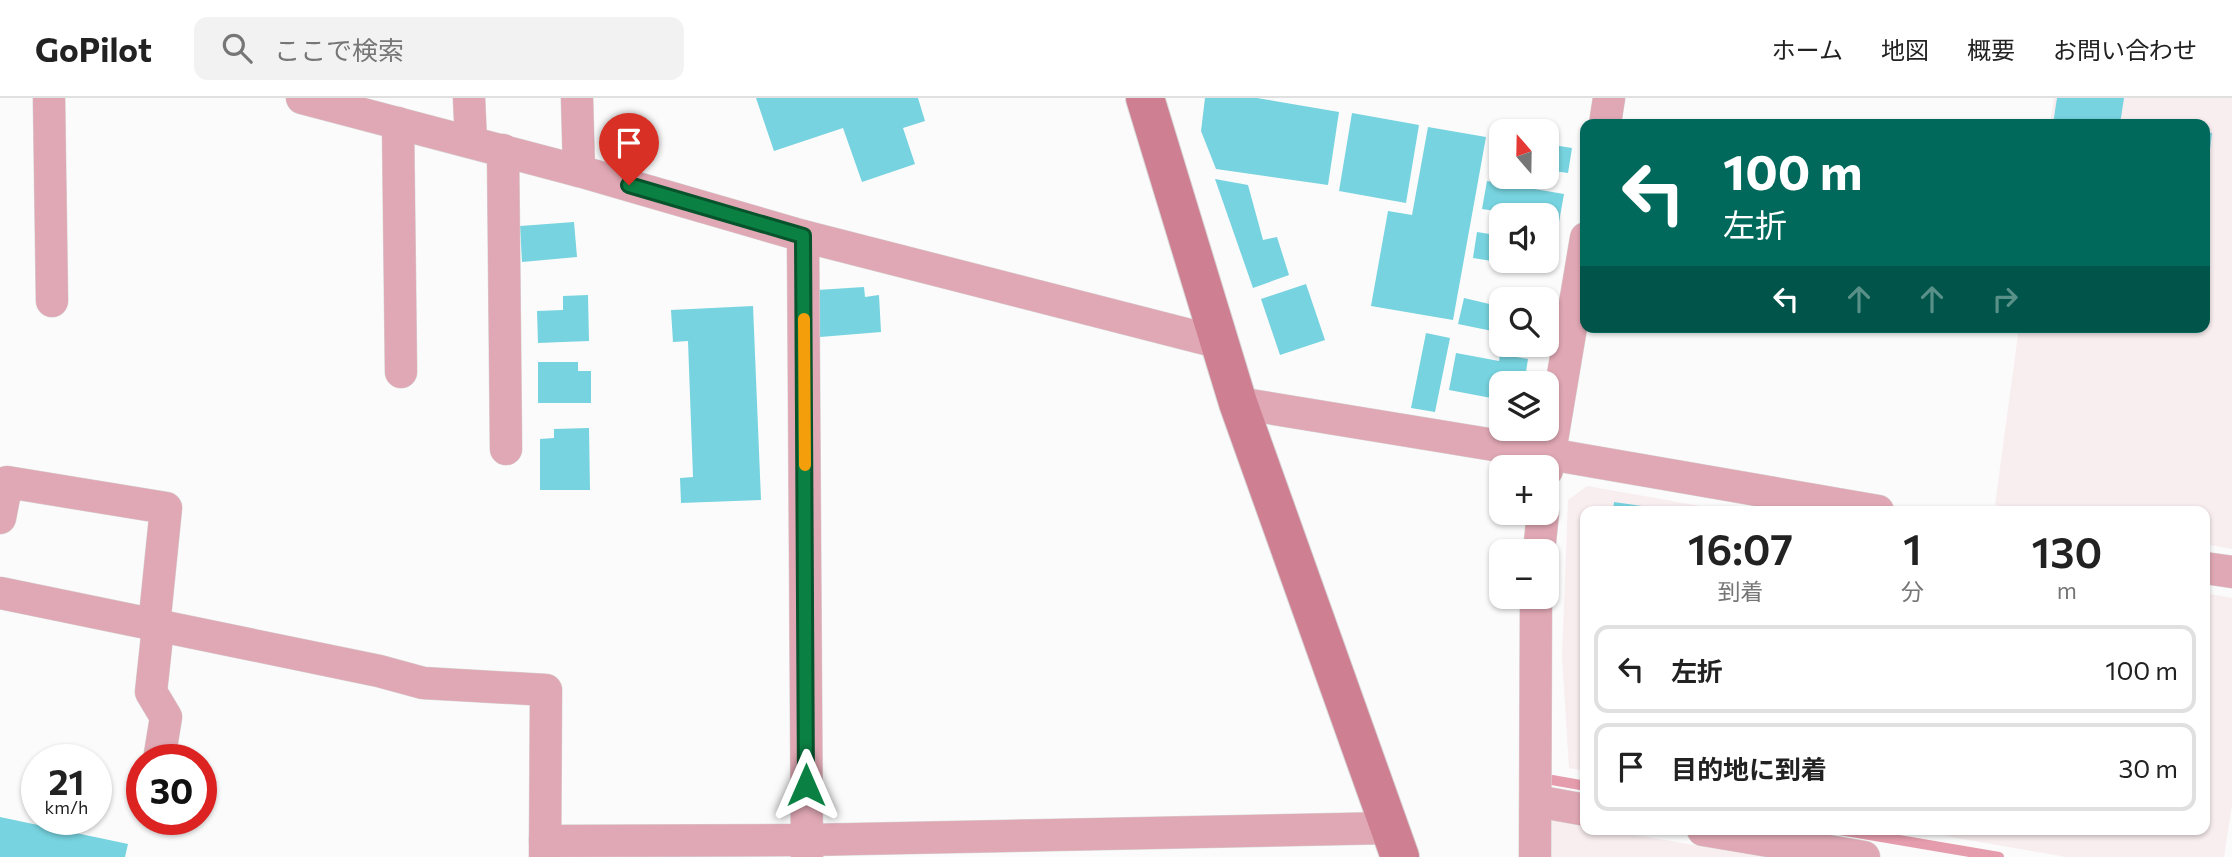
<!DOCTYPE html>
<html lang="ja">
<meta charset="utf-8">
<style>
body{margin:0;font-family:Commissioner,"Noto Sans JP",sans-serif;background:#f2f2f2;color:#222;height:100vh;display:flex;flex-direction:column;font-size:26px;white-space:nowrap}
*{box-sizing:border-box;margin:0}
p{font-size:23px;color:#767676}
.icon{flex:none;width:38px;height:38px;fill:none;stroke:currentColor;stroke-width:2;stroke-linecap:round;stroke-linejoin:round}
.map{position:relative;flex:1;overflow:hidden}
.drawer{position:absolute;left:1580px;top:408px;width:630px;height:329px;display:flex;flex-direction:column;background:#fff;border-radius:14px;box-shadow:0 2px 5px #0004}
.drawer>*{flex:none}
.guide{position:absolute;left:1580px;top:21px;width:630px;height:214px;border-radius:14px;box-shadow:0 2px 5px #0004;background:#00695c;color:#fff;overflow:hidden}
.needle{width:46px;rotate:340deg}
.controls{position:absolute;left:1489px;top:21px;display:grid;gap:14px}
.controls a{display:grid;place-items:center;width:70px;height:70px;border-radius:14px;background:#fff;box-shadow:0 2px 5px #0004;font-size:35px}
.speed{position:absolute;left:21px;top:646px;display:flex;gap:14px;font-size:35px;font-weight:700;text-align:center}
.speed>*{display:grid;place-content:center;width:91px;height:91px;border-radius:50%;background:#fff;box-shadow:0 2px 5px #0004;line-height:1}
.speed small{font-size:18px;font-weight:400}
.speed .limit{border:10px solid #d22;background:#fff;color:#111}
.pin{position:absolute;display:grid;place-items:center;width:60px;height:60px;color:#fff;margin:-72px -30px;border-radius:50% 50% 50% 0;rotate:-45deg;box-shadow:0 0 7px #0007}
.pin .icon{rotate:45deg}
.me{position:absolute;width:77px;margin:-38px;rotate:0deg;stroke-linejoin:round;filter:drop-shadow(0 0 5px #0008)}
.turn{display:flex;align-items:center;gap:24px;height:147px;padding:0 28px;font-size:32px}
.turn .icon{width:91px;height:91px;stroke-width:2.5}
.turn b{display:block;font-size:49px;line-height:60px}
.lanes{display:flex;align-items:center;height:66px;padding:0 28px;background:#0003;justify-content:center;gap:35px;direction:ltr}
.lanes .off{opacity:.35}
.eta{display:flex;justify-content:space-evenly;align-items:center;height:119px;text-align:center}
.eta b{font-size:42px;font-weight:600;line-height:49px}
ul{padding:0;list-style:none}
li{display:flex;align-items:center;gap:21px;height:88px;margin:0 14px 10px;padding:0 14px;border:4px solid #e0e0e0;border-radius:14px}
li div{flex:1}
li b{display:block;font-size:26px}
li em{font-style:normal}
header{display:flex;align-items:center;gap:42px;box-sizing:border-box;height:98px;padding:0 35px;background:#fff;border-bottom:2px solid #e0e0e0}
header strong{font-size:33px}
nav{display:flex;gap:38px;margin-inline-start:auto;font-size:24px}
.search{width:490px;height:63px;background:#f2f2f2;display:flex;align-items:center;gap:18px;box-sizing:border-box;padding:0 24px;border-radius:14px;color:#767676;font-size:26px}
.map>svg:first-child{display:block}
.built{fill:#f8edef}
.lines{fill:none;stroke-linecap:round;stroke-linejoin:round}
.stream{stroke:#e59cac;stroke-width:10}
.building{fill:#76d3df}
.street-casing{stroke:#d8d6d6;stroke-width:33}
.secondary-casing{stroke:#d8d6d6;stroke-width:40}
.street{stroke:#e0a8b4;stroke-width:32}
.secondary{stroke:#cf7f92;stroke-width:38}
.route-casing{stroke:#07532c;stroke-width:18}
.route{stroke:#0b8043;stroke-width:12}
.slow{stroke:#f59e0b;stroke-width:12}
</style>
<header>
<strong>GoPilot</strong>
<div class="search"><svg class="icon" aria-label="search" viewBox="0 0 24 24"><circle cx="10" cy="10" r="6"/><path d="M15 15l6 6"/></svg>ここで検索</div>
<nav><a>ホーム</a><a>地図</a><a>概要</a><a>お問い合わせ</a></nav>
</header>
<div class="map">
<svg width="2232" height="759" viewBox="0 0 2232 759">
<rect width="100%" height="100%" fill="#fbfbfb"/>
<!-- built -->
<g class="built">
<path d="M2054 0H2232V451L2205 446V413H2026L1995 407 2019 229H2205V26H2050Z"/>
<path d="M1587 388 1729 413H1586L1585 673 1569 670 1562 558 1568 402Z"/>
<path d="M2205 495 2232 500V707L2224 759H2066L1912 732H2205Z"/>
<path d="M1552 722 1585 728 1586 732H1606L1765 759H1551Z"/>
</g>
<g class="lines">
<!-- stream -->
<g class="stream">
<path d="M1552 682 1586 688"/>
<path d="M1840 732 1999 759"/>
</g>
</g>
<!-- building -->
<g class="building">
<path d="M756 0H918L925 23 903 30 915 66 862 84 843 30 774 53Z"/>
<path d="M1205 0H1257L1339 14 1328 87 1216 71 1201 33Z"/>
<path d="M2057 0H2124L2120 26H2053Z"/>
<path d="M1352 15 1419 27 1406 105 1339 93Z"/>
<path d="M1428 29 1486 39 1453 222 1371 208 1388 113 1412 117Z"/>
<path d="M2205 34 2212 35 2207 76H2205Z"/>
<path d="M1496 36 1502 37V63L1491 61Z"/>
<path d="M1547 46 1572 50 1568 75 1547 72Z"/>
<path d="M1215 81 1248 87 1263 142 1277 139 1289 177 1253 190Z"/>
<path d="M1487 83 1564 96 1559 124 1547 122V117H1522L1482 111Z"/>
<path d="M574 124 577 159 522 164 520 128Z"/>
<path d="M1477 134 1502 138V163H1547V145L1557 147 1553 173 1473 160Z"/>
<path d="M1306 186 1325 242 1280 257 1261 201Z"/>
<path d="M864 189 865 199 879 197 881 234 820 239 817 192Z"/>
<path d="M588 197 589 243 538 245 537 213 563 212V198Z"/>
<path d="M1464 200 1502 209V235L1458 226Z"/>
<path d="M753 208 761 402 681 405 680 380 693 379 688 243 673 244 671 212Z"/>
<path d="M1426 235 1450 240 1435 314 1411 310Z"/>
<path d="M1456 255 1499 263 1500 256 1528 261 1526 274 1542 277 1541 285H1502V302L1449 292Z"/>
<path d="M538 264H578V273H591V305H538Z"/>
<path d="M589 330 590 392H540V341L554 340V331Z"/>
<path d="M1614 404 1663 411 1662 413H1613Z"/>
<path d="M0 719 128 746 125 759H0Z"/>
</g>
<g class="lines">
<!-- street casing -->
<g class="street-casing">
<g id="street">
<path d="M49 0 52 203"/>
<path d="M302 0 579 73 803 138 1217 244"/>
<path d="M469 0 471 44"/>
<path d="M577 0 579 73"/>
<path d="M398 25 401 274"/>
<path d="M1605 26 1609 0"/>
<path d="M503 52 506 351"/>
<path d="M803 138 807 759"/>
<path d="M1238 305 1549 356 1878 413"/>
<path d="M1547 372 1586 140"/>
<path d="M0 420 7 384 166 410 154 528"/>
<path d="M1539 453 1543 415"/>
<path d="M2205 470 2232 474"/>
<path d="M0 495 379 573 423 585 546 592 545 759"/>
<path d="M158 529 151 594 166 619 159 662"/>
<path d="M1536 703 1586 712"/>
<path d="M1703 732 1864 759"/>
<path d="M545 743 807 742 1390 730"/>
<path d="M1535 759 1536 499"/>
</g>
</g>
<!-- secondary casing -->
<g class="secondary-casing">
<path id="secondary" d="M1145 0 1238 305 1400 759"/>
</g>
<!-- street -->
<use href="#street" class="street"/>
<!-- secondary -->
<use href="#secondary" class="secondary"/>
</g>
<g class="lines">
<!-- route casing -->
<g class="route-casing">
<path id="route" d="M629 87 803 138 806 687"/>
</g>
<!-- route -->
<use href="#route" class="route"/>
<!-- slow -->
<path class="slow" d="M804 221 805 367"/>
</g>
</svg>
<div class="controls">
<a><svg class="needle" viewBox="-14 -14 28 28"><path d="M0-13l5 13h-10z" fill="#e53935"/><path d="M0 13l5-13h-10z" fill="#767676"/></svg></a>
<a><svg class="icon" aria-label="sound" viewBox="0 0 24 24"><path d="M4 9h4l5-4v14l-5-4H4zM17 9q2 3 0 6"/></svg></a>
<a><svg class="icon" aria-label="search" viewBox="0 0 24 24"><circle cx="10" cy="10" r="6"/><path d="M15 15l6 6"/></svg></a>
<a><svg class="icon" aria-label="layers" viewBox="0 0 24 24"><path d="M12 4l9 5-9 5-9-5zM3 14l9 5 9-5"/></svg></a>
<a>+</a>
<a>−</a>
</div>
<div class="speed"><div>21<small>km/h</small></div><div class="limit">30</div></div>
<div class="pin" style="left:629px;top:87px;background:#d93025"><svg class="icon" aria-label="arrive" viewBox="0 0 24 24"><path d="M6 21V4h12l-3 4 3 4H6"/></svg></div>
<svg class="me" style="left:806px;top:687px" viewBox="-20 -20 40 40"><path d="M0-17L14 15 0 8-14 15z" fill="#0b8043" stroke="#fff" stroke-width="4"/></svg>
<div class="guide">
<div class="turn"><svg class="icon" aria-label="left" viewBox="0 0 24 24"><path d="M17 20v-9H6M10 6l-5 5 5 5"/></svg><div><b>100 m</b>左折</div></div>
<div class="lanes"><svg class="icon" aria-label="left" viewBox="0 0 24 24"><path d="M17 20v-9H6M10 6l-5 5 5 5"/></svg><svg class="icon off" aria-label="ahead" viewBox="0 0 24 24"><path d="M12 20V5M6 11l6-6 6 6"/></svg><svg class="icon off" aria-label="ahead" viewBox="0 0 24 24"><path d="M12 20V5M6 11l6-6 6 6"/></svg><svg class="icon off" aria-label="right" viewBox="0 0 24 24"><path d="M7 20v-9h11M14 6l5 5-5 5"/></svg></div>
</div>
<section class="drawer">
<div class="eta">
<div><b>16:07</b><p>到着</p></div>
<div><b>1</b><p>分</p></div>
<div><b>130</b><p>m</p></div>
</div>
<ul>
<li><svg class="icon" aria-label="left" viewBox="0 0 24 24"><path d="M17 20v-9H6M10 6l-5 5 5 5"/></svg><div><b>左折</b></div><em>100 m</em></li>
<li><svg class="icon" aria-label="arrive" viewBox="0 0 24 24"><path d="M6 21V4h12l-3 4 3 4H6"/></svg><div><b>目的地に到着</b></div><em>30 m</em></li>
</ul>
</section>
</div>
